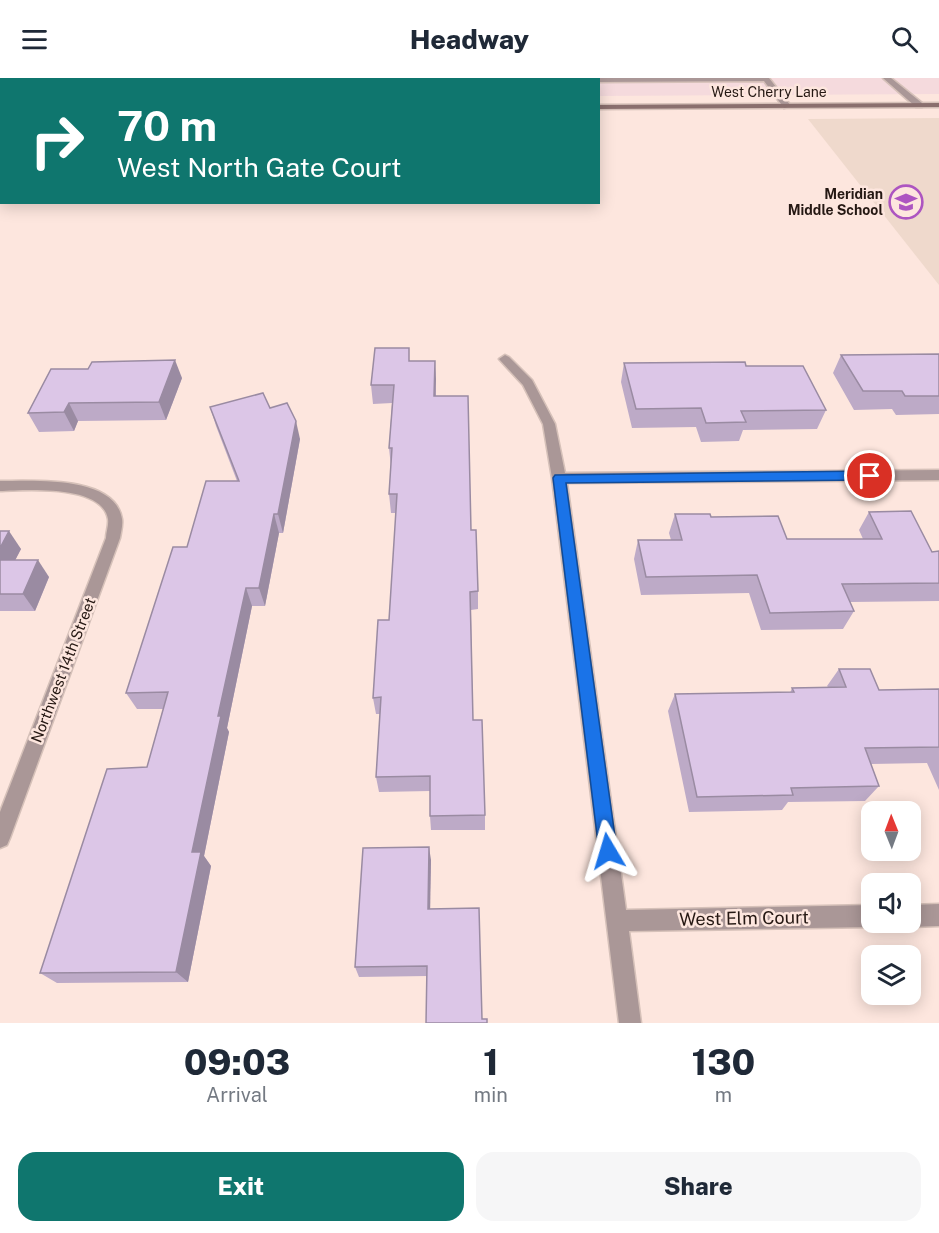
<!DOCTYPE html>
<style>
body{margin:0;font-family:"Public Sans",sans-serif;background:#f6f6f7;color:#1f2937;height:100vh;display:flex;flex-direction:column;font-size:22px;white-space:nowrap}
*{box-sizing:border-box;margin:0}
p{font-size:20px;color:#747a83}
.icon{flex:none;width:33px;height:33px;fill:none;stroke:currentColor;stroke-width:2;stroke-linecap:round;stroke-linejoin:round}
.map{position:relative;height:945px;overflow:hidden}
.drawer{display:flex;flex-direction:column;background:#fff;flex:1}
.drawer>*{flex:none}
.guide{position:absolute;left:0px;top:0px;width:600px;height:126px;box-shadow:0 3px 15px #0003;background:#0f766e;color:#fff;overflow:hidden}
.needle{width:39px;rotate:359deg}
.controls{position:absolute;left:861px;top:723px;display:grid;gap:12px}
.controls a{display:grid;place-items:center;width:60px;height:60px;border-radius:12px;background:#fff;box-shadow:0 3px 15px #0003;font-size:30px}
.pin{position:absolute;display:grid;place-items:center;width:51px;height:51px;color:#fff;margin:-26px;border:3px solid #fff;border-radius:50%;box-shadow:0 2px 6px #0007}
.me{position:absolute;width:66px;margin:-33px;rotate:353deg;stroke-linejoin:round;filter:drop-shadow(0 0 4px #0008)}
.turn{display:flex;align-items:center;gap:21px;height:126px;padding:0 18px;font-size:27px}
.turn .icon{width:78px;height:78px;stroke-width:2.5}
.turn b{display:block;font-size:42px;line-height:51px}
.eta{display:flex;justify-content:space-evenly;align-items:center;height:102px;text-align:center}
.eta b{font-size:36px;font-weight:800;line-height:42px}
.action{display:flex;gap:12px;margin-top:auto;padding:12px 18px}
.action a{flex:1;height:69px;border-radius:18px;background:#0f766e;color:#fff;font-size:24px;font-weight:800;line-height:69px;text-align:center}
.action a+a{background:#f6f6f7;color:#1f2937}
header{display:flex;justify-content:space-between;align-items:center;height:78px;padding:0 18px;background:#fff;font-size:27px;font-weight:800}
.map>svg:first-child{display:block}
.commercial{fill:#f5dadd}
.education{fill:#efd9cc}
.lines{fill:none;stroke-linecap:round;stroke-linejoin:round}
.service-casing{stroke:#d6c1b9;stroke-width:3}
.minor-casing{stroke:#d6c1b9;stroke-width:3}
.secondary-casing{stroke:#d6c1b9;stroke-width:3}
.service{fill:#aa9797;fill-rule:evenodd}
.minor{fill:#aa9797;fill-rule:evenodd}
.secondary{fill:#8a6f6e;fill-rule:evenodd}
.wall{fill:#bdaac7}
.shaded-wall{fill:#9a8ba2}
.building{fill:#dcc6e7;stroke:#9a8ba2;stroke-width:1.5}
.route{fill:#1a73e8;stroke:#114b97;stroke-width:1.5}
.labels{text-anchor:middle;dominant-baseline:central;stroke-width:5;stroke-linejoin:round;paint-order:stroke}
.far-street-label{font-size:14px;fill:#251813;stroke:#fde6de}
.far-poi-label{font-size:14px;font-weight:bold;fill:#251813;stroke:#fde6de;text-anchor:end}
.street-label{font-size:15px;fill:#251813;stroke:#fde6de}
.near-street-label{font-size:18px;fill:#251813;stroke:#fde6de}
</style>
<header><svg class="icon" aria-label="menu" viewBox="0 0 24 24"><path d="M4 6h16M4 12h16M4 18h16"/></svg>Headway<svg class="icon" aria-label="search" viewBox="0 0 24 24"><circle cx="10" cy="10" r="6"/><path d="M15 15l6 6"/></svg></header>
<div class="map">
<svg width="939" height="945" viewBox="0 0 939 945">
<rect width="100%" height="100%" fill="#fde6de"/>
<!-- commercial -->
<path class="commercial" d="M564 0H939V16L599 18 598 2Z"/>
<!-- education -->
<path class="education" d="M939 40V207L808 41Z"/>
<g class="lines">
<!-- service casing -->
<g class="service-casing">
<g id="service">
<path d="M146 0H154L146 2Z"/>
<rect x="578" y="0" width="8" height="2"/>
<path d="M598 0H769L791 28 784 30 764 3 598 4V2H595Z"/>
<path d="M883 0H891L922 25V29H916Z"/>
<path d="M0 69H2L0 75Z"/>
</g>
</g>
<!-- minor casing -->
<g class="minor-casing">
<g id="minor">
<rect x="462" y="0" width="8" height="2"/>
<path d="M505 277 509 279 532 302 555 346 565 395 939 392V402L567 405 626 832 872 827V844H880L872 849 629 853 641 945H619L552 400 543 346 523 307 499 281Z"/>
<path d="M0 403C33 403 115 397 122 441 123 447 121 454 120 460L10 760 7 767 0 770V734L106 460C106 454 109 447 108 441 102 406 25 412 0 413Z"/>
<path d="M939 826V848L910 849 903 845 910 844V827Z"/>
</g>
</g>
<!-- secondary casing -->
<g class="secondary-casing">
<g id="secondary">
<path d="M939 25V29L598 31V27Z"/>
<rect x="0" y="31" width="2" height="4"/>
</g>
</g>
<!-- service -->
<use href="#service" class="service"/>
<!-- minor -->
<use href="#minor" class="minor"/>
<!-- secondary -->
<use href="#secondary" class="secondary"/>
</g>
<!-- wall -->
<g class="wall">
<rect x="393" y="0" width="38" height="2"/>
<path d="M939 276V336L896 337 892 331 854 332 833 295 841 277Z"/>
<path d="M410 283H435L436 318 471 452 478 513V531L471 532 473 642 485 737V752H431L430 738V713L379 714 376 699 380 636H376L373 620 389 542 396 435H391L389 416 391 389 389 370 392 325 373 326 371 307Z"/>
<path d="M624 285 746 288 826 332 817 351 743 352 739 363 701 364 696 349 632 350 621 304Z"/>
<path d="M51 291 182 300 166 342 78 343 74 353 39 354 28 335Z"/>
<path d="M210 329 270 330 300 361 283 455H279L265 528H252L227 650 229 654 204 778 211 788 188 904 57 905 40 895 147 689 163 631H137L126 615 187 469 237 403 216 348Z"/>
<path d="M869 434 932 474 939 473V523L850 524 854 533 843 551 761 552 749 515 641 517 634 481 638 462H671L669 455 675 436 711 439 787 461H863L859 452Z"/>
<path d="M0 453 21 471 15 482 49 499 35 533H0Z"/>
<path d="M839 591 879 612 939 611V712L927 685 871 686 879 708 865 723 788 724 782 732 689 734 668 633 675 616 790 615 792 610 828 609 827 608Z"/>
<path d="M431 782 426 945 427 898 359 899 355 889Z"/>
</g>
<!-- shaded-wall -->
<g class="shaded-wall">
<path d="M175 282 182 300 166 342 159 324Z"/>
<path d="M435 283 436 301 435 337 434 318Z"/>
<path d="M69 325 78 343 74 353 64 334Z"/>
<path d="M296 343 300 361 283 455 278 436Z"/>
<path d="M274 436 279 455 265 528 259 510Z"/>
<path d="M9 453 21 471 6 500 0 491V470Z"/>
<path d="M38 482 49 499 35 533 23 516Z"/>
<path d="M246 510 252 528 227 650 229 654 204 778 211 788 188 904 176 894 192 774 218 638Z"/>
<path d="M429 769 431 782 430 842 428 831Z"/>
</g>
<!-- building -->
<g class="building">
<path d="M375 270H409V283H435L434 318H468L471 452H476L478 513 470 514 473 642H482L485 737 430 738V698L376 699 381 619 373 620 378 542H389L397 416H389L392 370H389L394 307H371Z"/>
<path d="M939 276V318H905L902 313H863L841 277Z"/>
<path d="M175 282 159 324 69 325 64 334 28 335 51 291H88L92 284Z"/>
<path d="M745 284 746 288H803L826 332 741 333 746 344 706 345 701 330 636 331 624 285Z"/>
<path d="M263 315 270 330 287 325 296 343 278 436H274L259 510H246L218 638H221L192 774H201L176 894 40 895 107 691 147 689 168 614 126 615 173 469H187L206 403H239L210 329Z"/>
<path d="M911 433 932 474 939 473V505L842 506 854 533 770 535 757 497 646 499 638 462H682L675 436H710L711 439 778 438 787 461H882L869 434Z"/>
<path d="M0 453H9L0 470Z"/>
<path d="M0 482H38L23 516H0Z"/>
<path d="M839 591H870L879 612 939 611V669L865 670 879 708 791 710 793 717 697 719 675 616 794 614 792 610 846 609Z"/>
<path d="M429 769 428 831 479 830 482 941H487V945H426L427 888 355 889 363 770Z"/>
</g>
<!-- route -->
<path class="route" d="M870 393 876 398 870 402 566 405 617 773 614 779 608 782 601 779 599 773 553 400 555 397Z"/>
<!-- icons -->
<defs>
<g id="school-ring" transform="scale(1.725)"><circle r="9.5" fill="#fde6de" stroke="#ad55c1" stroke-width="1.5"/><path d="M0-5L7-2L0 1L-7-2ZM-4 1L0 2.5L4 1V4Q0 6-4 4Z" fill="#ad55c1"/></g>
</defs>
<g fill-rule="evenodd">
<use href="#school-ring" x="906" y="124"/>
</g>
<g class="labels">
<!-- far-street labels -->
<g class="far-street-label">
<text x="769" y="14">West Cherry Lane</text>
</g>
<!-- far-poi labels -->
<g class="far-poi-label">
<text x="883" y="116">Meridian<tspan x="883" dy="16">Middle School</tspan></text>
</g>
<!-- street labels -->
<g class="street-label">
<text transform="translate(63 592) rotate(-69)">Northwest 14th Street</text>
</g>
<!-- near-street labels -->
<g class="near-street-label">
<text transform="translate(744 840) rotate(-1)">West Elm Court</text>
</g>
</g>
</svg>
<div class="controls">
<a><svg class="needle" viewBox="-14 -14 28 28"><path d="M0-13l5 13h-10z" fill="#e53935"/><path d="M0 13l5-13h-10z" fill="#747a83"/></svg></a>
<a><svg class="icon" aria-label="sound" viewBox="0 0 24 24"><path d="M4 9h4l5-4v14l-5-4H4zM17 9q2 3 0 6"/></svg></a>
<a><svg class="icon" aria-label="layers" viewBox="0 0 24 24"><path d="M12 4l9 5-9 5-9-5zM3 14l9 5 9-5"/></svg></a>
</div>
<div class="pin" style="left:870px;top:398px;background:#d93025"><svg class="icon" aria-label="arrive" viewBox="0 0 24 24"><path d="M6 21V4h12l-3 4 3 4H6"/></svg></div>
<svg class="me" style="left:608px;top:773px" viewBox="-20 -20 40 40"><path d="M0-17L14 15 0 8-14 15z" fill="#1a73e8" stroke="#fff" stroke-width="4"/></svg>
<div class="guide">
<div class="turn"><svg class="icon" aria-label="right" viewBox="0 0 24 24"><path d="M7 20v-9h11M14 6l5 5-5 5"/></svg><div><b>70 m</b>West North Gate Court</div></div>
</div>
</div>
<section class="drawer">
<div class="eta">
<div><b>09:03</b><p>Arrival</p></div>
<div><b>1</b><p>min</p></div>
<div><b>130</b><p>m</p></div>
</div>
<div class="action"><a>Exit</a><a>Share</a></div>
</section>
